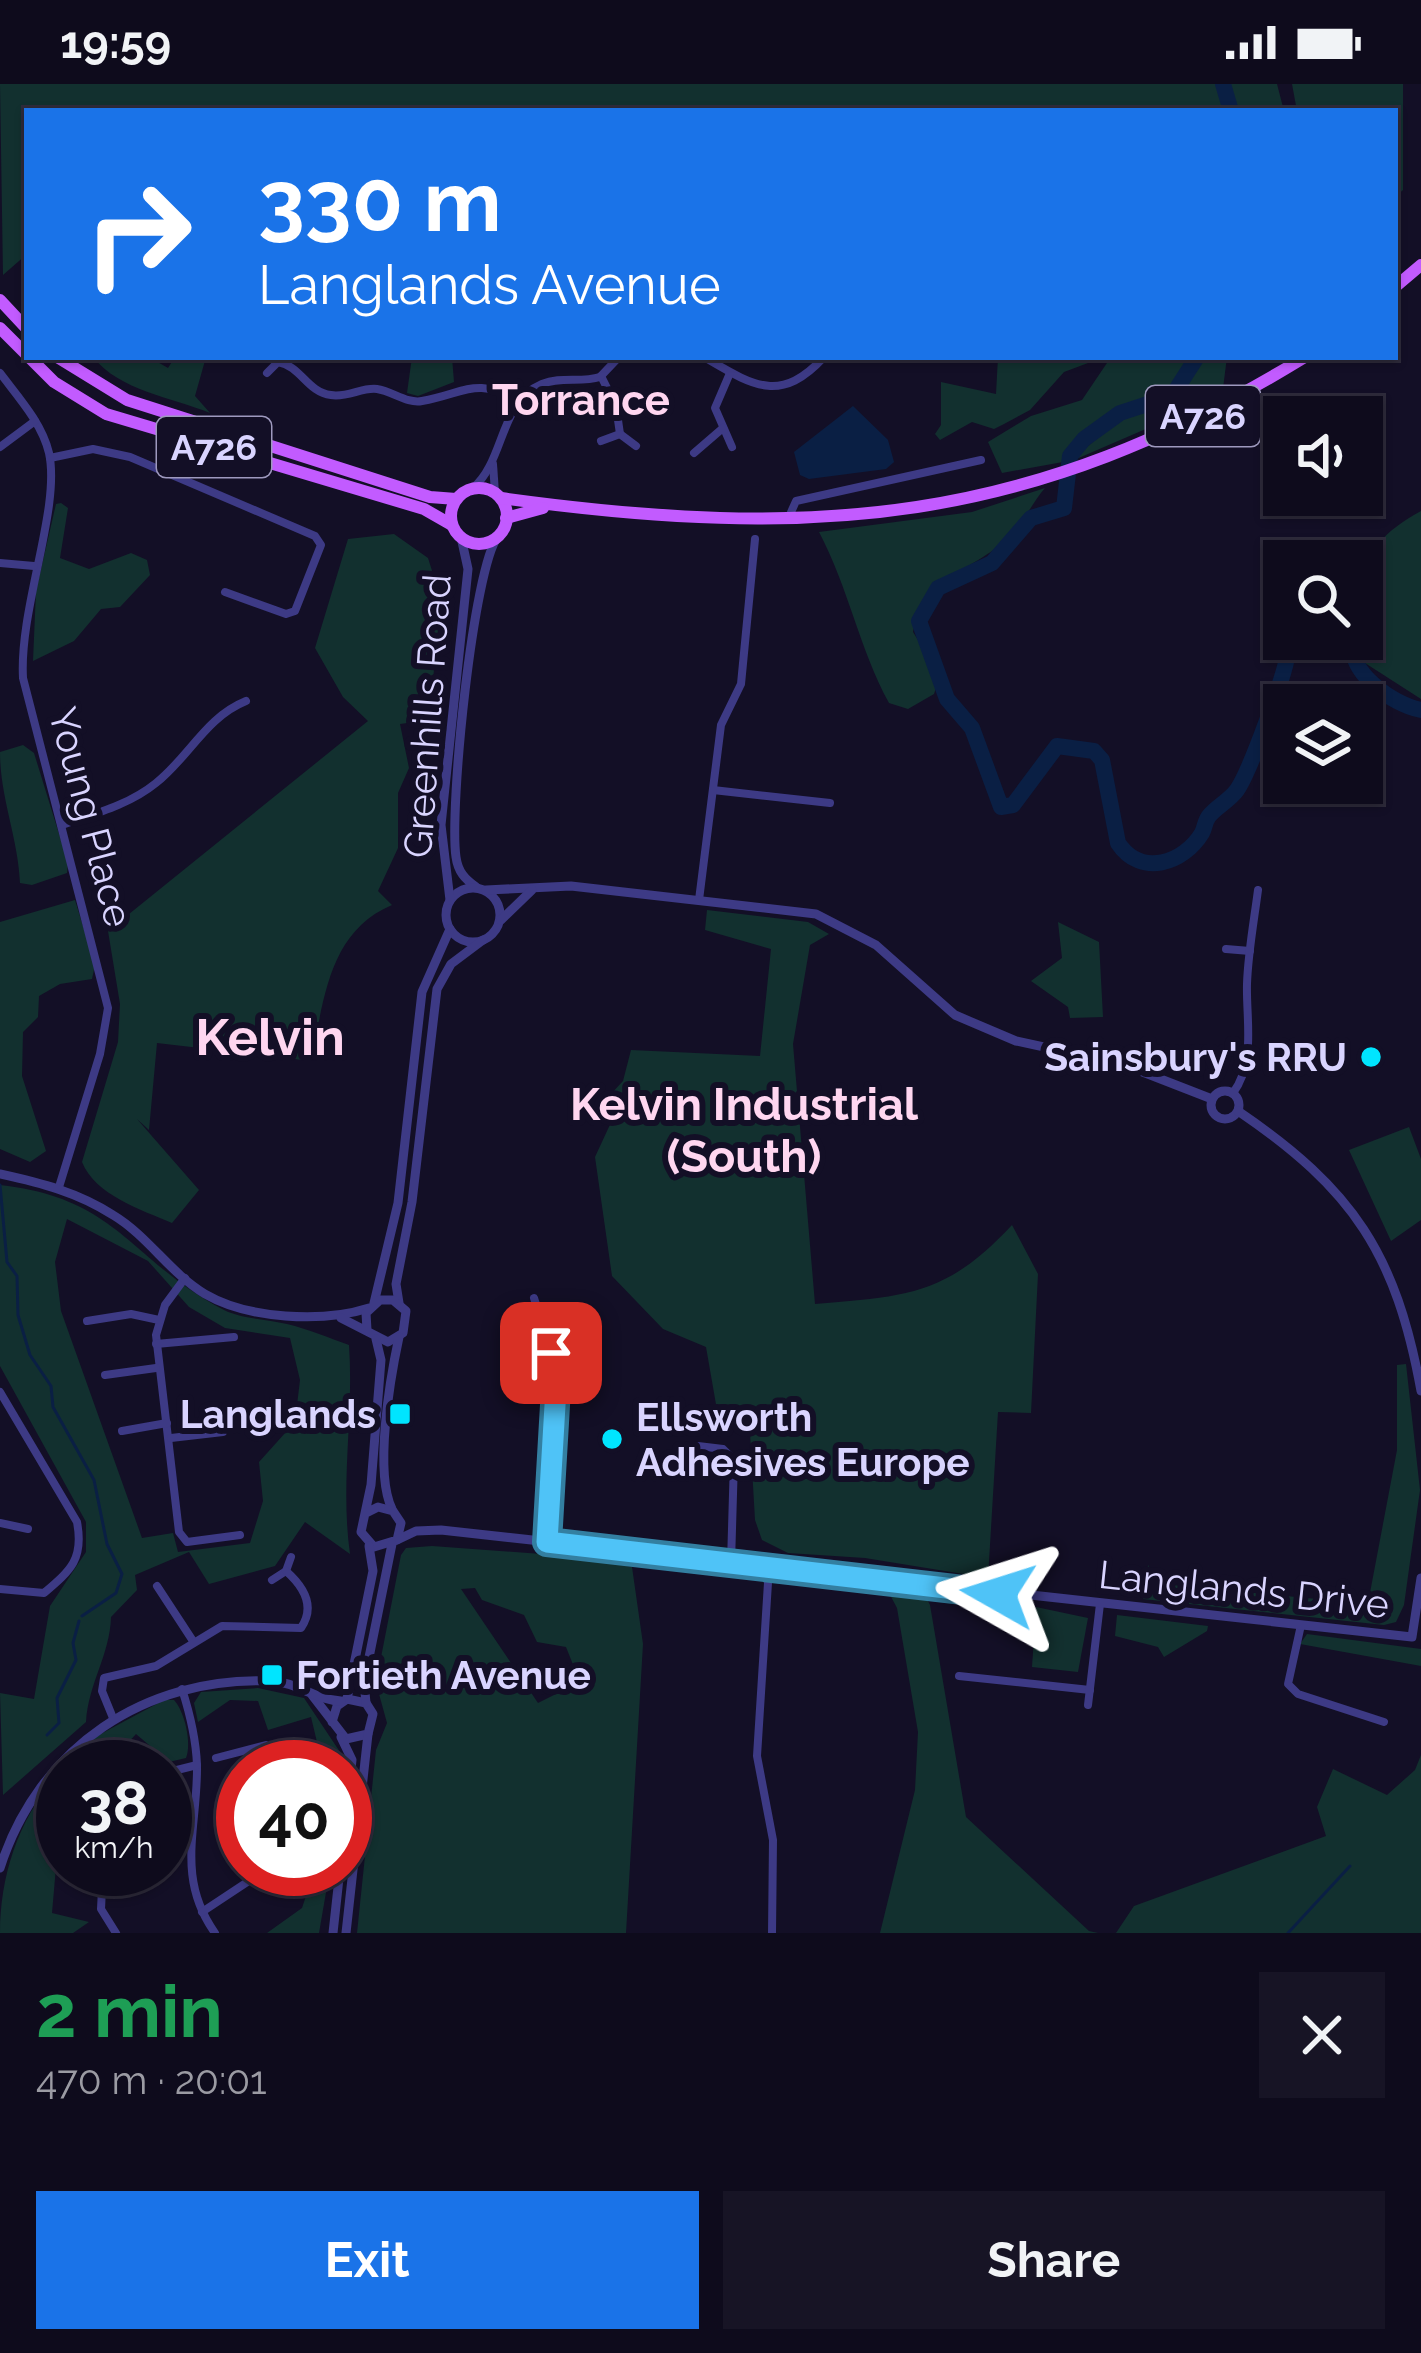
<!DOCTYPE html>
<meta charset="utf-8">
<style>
body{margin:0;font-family:Raleway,sans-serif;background:#171425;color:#f1f3f6;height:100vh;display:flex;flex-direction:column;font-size:45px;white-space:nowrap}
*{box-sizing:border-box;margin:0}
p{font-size:39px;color:#9b9ba3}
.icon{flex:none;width:66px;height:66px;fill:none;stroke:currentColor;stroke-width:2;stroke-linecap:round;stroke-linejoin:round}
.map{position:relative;height:1849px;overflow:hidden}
.sheet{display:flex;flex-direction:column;background:#0e0b1c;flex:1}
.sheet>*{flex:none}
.guide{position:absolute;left:24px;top:24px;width:1374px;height:252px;border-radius:0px;box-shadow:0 3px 9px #0004,0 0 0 3px #2e2b3b;background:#1a73e8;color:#fff;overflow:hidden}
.buttons{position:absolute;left:1263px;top:312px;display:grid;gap:24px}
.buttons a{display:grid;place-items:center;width:120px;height:120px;border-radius:0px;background:#0e0b1c;box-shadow:0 3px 9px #0004,0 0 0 3px #2e2b3b;font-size:60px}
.speed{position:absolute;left:36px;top:1656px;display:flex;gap:24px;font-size:60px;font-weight:700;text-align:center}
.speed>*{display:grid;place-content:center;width:156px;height:156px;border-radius:50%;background:#0e0b1c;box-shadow:0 3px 9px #0004,0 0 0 3px #2e2b3b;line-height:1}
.speed small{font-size:30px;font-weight:400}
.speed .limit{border:18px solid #d22;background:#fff;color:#111}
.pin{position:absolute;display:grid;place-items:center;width:102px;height:102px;color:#fff;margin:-51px;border-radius:24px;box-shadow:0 6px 18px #0006}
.me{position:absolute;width:132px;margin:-66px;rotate:276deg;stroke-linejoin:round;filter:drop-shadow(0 0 9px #0008)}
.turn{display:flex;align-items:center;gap:42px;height:252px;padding:0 36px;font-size:54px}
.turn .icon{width:156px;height:156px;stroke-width:2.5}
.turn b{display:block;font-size:84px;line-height:102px}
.round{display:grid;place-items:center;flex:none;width:126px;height:126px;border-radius:0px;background:#171425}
.head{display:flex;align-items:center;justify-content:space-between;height:204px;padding:0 36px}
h1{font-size:72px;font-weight:700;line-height:90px;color:#1e9e55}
.button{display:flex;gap:24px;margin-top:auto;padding:24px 36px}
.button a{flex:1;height:138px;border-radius:0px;background:#1a73e8;color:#fff;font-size:48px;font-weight:700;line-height:138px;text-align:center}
.button a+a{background:#171425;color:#f1f3f6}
.status{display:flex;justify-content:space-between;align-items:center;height:84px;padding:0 60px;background:#0e0b1c;direction:ltr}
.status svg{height:33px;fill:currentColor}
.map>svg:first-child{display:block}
.green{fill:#12302f;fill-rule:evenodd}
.water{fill:#0a1f44}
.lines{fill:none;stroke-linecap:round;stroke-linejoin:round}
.stream{stroke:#0a1f44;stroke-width:3}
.river{stroke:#0a1f44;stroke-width:16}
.minor{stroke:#3d3a85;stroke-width:8}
.tertiary{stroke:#3d3a85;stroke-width:9}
.primary{stroke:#c25bff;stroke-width:12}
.route-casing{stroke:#337fa1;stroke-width:30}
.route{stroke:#4fc3f7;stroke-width:21}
.poi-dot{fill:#00e5ff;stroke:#130f26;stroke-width:4.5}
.labels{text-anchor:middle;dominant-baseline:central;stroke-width:12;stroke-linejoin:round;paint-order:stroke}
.shield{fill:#130f26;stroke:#9e99be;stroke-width:3}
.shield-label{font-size:36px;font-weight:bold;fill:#d9d4ff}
.street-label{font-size:39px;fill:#d9d4ff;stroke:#130f26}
.poi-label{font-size:39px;font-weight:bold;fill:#d9d4ff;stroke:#130f26;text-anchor:end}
.neighbourhood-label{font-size:42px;font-weight:bold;fill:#ffd6f0;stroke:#130f26}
.quarter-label{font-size:45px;font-weight:bold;fill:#ffd6f0;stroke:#130f26}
.district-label{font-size:51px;font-weight:bold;fill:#ffd6f0;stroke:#130f26}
</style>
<div class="status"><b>19:59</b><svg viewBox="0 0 49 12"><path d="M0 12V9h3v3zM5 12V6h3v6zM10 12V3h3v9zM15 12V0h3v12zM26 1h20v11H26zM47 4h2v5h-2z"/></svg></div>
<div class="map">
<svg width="1421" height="1849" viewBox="0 0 1421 1849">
<rect width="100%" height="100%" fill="#130f26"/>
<!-- green -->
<g class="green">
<path d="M0 0H1277L1284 27H27V170L3 191Z"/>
<path d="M1292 0H1403V106L1395 113V27H1297Z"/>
<path d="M93 273H149L168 284 175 273H206L195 312 210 329C171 313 120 307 93 273Z"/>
<path d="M412 273H452L454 298 418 312 407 309Z"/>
<path d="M998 273H1104L1064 288 1030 326 1004 340 994 345 972 338 940 356 935 350 941 341V298L996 310Z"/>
<path d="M1111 273H1197C1167 339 1116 306 1081 368L1124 332 1175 316 1201 273H1227L1222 312 1074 376 1002 389 988 358 1031 332 1082 316Z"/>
<path d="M1045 404C1031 420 1021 444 1005 457 967 489 925 494 913 548L940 591 934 610 908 625 889 619C859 564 849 505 819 448L972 428Z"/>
<path d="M61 419 68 424 60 474 89 485 131 469 147 476 150 491 120 523 101 525 74 557 33 577 36 507 56 420Z"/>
<path d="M1421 427V615L1365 579 1357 555H1362C1362 487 1357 463 1421 427Z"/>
<path d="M394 450 428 474 441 515 429 636 400 640 409 684 398 709V764L378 807 392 821C328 848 324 917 311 977L157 959 149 1046 137 1035 199 1106 172 1139C142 1126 95 1111 82 1078L118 958 120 920 108 847 368 637 343 613 315 564 348 455Z"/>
<path d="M23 661 34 669 68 779 67 789 32 801 20 799C18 753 0 714 0 668Z"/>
<path d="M75 816 95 881 92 895 60 900 39 912 38 933 23 948 22 992 46 1067 30 1078 0 1065V838Z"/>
<path d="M707 826 808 838 829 850 810 861 793 960 815 1220C907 1212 946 1212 1012 1141L1038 1190 1031 1329 998 1328 988 1494 865 1474 788 1469 762 1456 755 1436 750 1349 717 1326 706 1263 663 1245 612 1192 595 1073 614 1032 610 1011 623 997 631 966 760 972 771 865 705 846Z"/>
<path d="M1058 838 1099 858 1103 933 1070 934 1068 923 1031 897 1062 874Z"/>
<path d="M1409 1043 1421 1075V1136L1391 1157 1349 1066Z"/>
<path d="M0 1101C119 1114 130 1177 224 1226 242 1235 267 1235 287 1240 308 1245 329 1254 349 1261 354 1332 340 1399 350 1470L305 1438 275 1482 209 1500 189 1468 135 1491 137 1506 111 1533C110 1571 88 1600 86 1638L3 1711 0 1609 34 1615 50 1522 86 1468V1438L0 1282ZM67 1135 148 1177 189 1223 225 1244 290 1254 300 1296 295 1338 259 1378 263 1417 250 1459 178 1468 173 1449 142 1454 61 1227 55 1178Z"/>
<path d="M1406 1280 1420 1406 1404 1521 1396 1538 1384 1541 1143 1515 1148 1481 1161 1500 1358 1519 1369 1514 1397 1366V1281Z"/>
<path d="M432 1462 568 1472 632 1483 643 1560 626 1849H357L376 1666 387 1639 376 1599 401 1471 406 1464ZM475 1504 482 1516 524 1531 537 1558 566 1563 580 1598 538 1619 461 1505Z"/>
<path d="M888 1507 925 1511 930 1521 966 1733 1089 1847 1098 1849H880L915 1706 918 1648 897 1524Z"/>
<path d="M1036 1523 1088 1534 1078 1588 1032 1583Z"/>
<path d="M1117 1531 1208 1542 1207 1547 1164 1573 1158 1563 1115 1552Z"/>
<path d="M1307 1550 1421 1565V1582L1300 1560Z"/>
<path d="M258 1604 304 1614 340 1668 342 1683H323L311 1633 268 1646 258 1617 230 1616 198 1638 194 1619 201 1608Z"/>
<path d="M164 1616H174C185 1628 192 1660 186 1674L169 1678 136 1650 106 1683H64L97 1652Z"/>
<path d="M1421 1671V1849H1116L1134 1822 1326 1752 1317 1723 1333 1685 1387 1711 1415 1686Z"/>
<path d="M63 1684V1748H59L52 1829 89 1838 73 1849H0C0 1788 21 1729 63 1684Z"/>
<path d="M315 1785H330L319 1849H267L302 1824Z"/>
</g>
<!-- water -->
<path class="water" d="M853 322 888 356 894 378 886 385 809 395 800 391 794 368Z"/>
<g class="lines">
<!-- stream -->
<g class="stream">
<path d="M0 1101 7 1178 17 1192 18 1231 30 1271 51 1302 53 1323 94 1396 107 1460 122 1490 116 1509 82 1532"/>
<path d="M47 1651 59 1639 57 1614 76 1576 73 1559 79 1537"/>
<path d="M1288 1849 1350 1782"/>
</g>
<!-- river -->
<g class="river">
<path d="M1223 0 1231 27"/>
<path d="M1197 273 1172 312 1120 329 1084 355 1070 372 1064 424 1031 434 992 479 938 504 919 537 947 615 972 644 1001 723 1013 721 1057 662 1094 667 1102 676 1118 759C1141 794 1184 779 1202 749 1205 743 1205 737 1209 732 1217 722 1229 717 1237 706 1250 687 1288 584 1288 566L1297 555"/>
<path d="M1353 555C1346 587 1391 620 1421 626"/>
</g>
<!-- minor -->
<g class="minor">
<path d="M704 273C752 301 780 321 824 273"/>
<path d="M0 289C18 313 42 339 49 369 61 424 19 524 23 594L108 924 100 970 59 1103"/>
<path d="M267 289 278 278C301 282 307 308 331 311 347 314 362 303 377 305 392 307 407 320 422 317 467 309 474 292 520 317"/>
<path d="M730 289 715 324 732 363"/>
<path d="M601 292 616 322 620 350"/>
<path d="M601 357 620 350 636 362"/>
<path d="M0 363 35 337"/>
<path d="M694 369 723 344"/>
<path d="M50 374 93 365 130 373 315 452 321 461 295 527 286 530 225 508"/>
<path d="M493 380 495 409"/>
<path d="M473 404C505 377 499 318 542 300 561 292 581 299 600 293L619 273"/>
<path d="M788 435 796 417 981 376"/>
<path d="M0 479 34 482"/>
<path d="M713 706 830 719"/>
<path d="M62 741C94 730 129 721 156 699 189 673 206 633 246 617"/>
<path d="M699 816 721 641 741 600 755 455"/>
<path d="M1226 865 1250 867"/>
<path d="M1233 1009C1256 978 1246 936 1247 900 1248 869 1254 837 1258 806"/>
<path d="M185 1194 165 1221 156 1251 179 1448 187 1458 240 1451"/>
<path d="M534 1214 557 1287 547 1458"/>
<path d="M87 1237 131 1230 159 1236"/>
<path d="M156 1260 234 1253"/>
<path d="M105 1291 156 1284"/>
<path d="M0 1308 77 1438C84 1475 71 1486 44 1509L0 1505"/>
<path d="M122 1347 167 1339"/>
<path d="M171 1354 223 1348"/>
<path d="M698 1362 723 1365 734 1376 731 1479"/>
<path d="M0 1439 28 1445"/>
<path d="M769 1483 757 1672 773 1756 772 1849"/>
<path d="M272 1496 286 1487 291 1473"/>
<path d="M157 1502 193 1557"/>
<path d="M1301 1541 1288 1600 1298 1610 1384 1638"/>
<path d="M959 1592 1090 1606"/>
<path d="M182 1605C190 1630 196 1655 197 1681 198 1743 175 1793 215 1849"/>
<path d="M1088 1621 1100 1520"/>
<path d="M113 1634 102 1607 104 1594 156 1582 222 1542 301 1544C316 1522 303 1502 286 1487"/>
<path d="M216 1674 266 1661 282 1683"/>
<path d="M165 1689 197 1681"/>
<path d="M103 1785 101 1825 116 1849"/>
<path d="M202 1828 267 1785"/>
</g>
<!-- tertiary -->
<g class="tertiary">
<path d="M476 803C465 795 458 788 456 773 449 725 473 485 498 452"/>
<circle cx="473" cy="831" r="27"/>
<path d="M486 806 571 802 816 830 876 861 955 931 1016 957 1122 980 1212 1015"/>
<path d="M450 816 441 741 468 485 461 453"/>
<path d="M501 836 532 806"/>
<circle cx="1225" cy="1021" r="14"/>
<path d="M1238 1027C1354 1106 1396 1170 1421 1307"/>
<path d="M0 1090C41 1099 77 1108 113 1131 148 1152 170 1189 205 1210 248 1235 322 1239 369 1224"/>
<path d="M374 1219 398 1119 422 908 450 845"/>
<path d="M399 1219 396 1200 412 1118 437 905 451 880 483 856"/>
<path d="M341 1234 388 1258 403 1249 406 1227 393 1216H380L366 1229 367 1246"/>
<path d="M392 1425C374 1388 390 1295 399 1253"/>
<path d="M366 1429 378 1423 393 1427 401 1439 397 1456 374 1463 361 1448 371 1401 381 1276 376 1255"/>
<path d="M397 1456 416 1447 441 1446 1412 1553 1421 1494"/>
<path d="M312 1611 346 1655 368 1650 373 1630 366 1619 347 1615 337 1622 332 1638"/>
<path d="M347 1615 373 1487 369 1462"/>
<path d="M366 1619 364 1598 392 1460"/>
<path d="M341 1653 352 1676 345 1741"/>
<path d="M0 1784C39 1663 145 1592 271 1597 297 1598 315 1616 341 1617"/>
<path d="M333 1849 340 1785"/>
<path d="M346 1849 368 1650"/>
</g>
<!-- primary -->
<g class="primary">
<path d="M1395 203 1421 181"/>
<path d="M0 216 27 245"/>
<path d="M0 244 54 298 106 330 424 425 452 441"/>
<path d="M57 273 127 316 430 413 456 415"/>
<circle cx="479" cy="432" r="28"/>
<path d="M501 414C814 457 1029 442 1305 273"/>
<path d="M506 434 543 424"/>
</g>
</g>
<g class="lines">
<!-- route casing -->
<g class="route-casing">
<path id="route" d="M551 1269 557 1287 547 1458 998 1510"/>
</g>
<!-- route -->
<use href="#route" class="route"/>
</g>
<!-- markers -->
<g class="poi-dot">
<circle cx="1371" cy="973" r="12"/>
<rect x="388" y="1318" width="24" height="24" rx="6"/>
<circle cx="612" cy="1355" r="12"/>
<rect x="260" y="1579" width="24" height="24" rx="6"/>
</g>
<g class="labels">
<!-- shield labels -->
<g class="shield">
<rect x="1146" y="302" width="114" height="60" rx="9"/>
<rect x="157" y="333" width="114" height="60" rx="9"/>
</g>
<g class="shield-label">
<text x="1203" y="332">A726</text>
<text x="214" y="363">A726</text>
</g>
<!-- street labels -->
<g class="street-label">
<text transform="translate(427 632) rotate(-86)">Greenhills Road</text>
<text transform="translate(91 733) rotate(75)">Young Place</text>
<text transform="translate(1244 1505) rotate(6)">Langlands Drive</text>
</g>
<!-- poi labels -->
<g class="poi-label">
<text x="1347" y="973">Sainsbury's RRU</text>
<text x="376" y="1330">Langlands</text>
<text x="636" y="1333" text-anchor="start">Ellsworth<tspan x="636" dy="45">Adhesives Europe</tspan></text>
<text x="296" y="1591" text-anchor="start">Fortieth Avenue</text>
</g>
<!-- neighbourhood labels -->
<g class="neighbourhood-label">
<text x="581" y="316">Torrance</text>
</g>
<!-- quarter labels -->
<g class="quarter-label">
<text x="744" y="1020">Kelvin Industrial<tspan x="744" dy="52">(South)</tspan></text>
</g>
<!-- district labels -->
<g class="district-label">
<text x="270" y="953">Kelvin</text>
</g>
</g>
</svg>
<div class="buttons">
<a><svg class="icon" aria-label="sound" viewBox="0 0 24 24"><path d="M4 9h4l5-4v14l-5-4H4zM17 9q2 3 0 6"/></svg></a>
<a><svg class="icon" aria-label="search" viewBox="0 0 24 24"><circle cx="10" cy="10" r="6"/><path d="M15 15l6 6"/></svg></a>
<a><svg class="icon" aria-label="layers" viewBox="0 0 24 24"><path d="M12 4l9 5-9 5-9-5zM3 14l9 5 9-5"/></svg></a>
</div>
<div class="speed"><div>38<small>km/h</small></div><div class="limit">40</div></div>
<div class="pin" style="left:551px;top:1269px;background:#d93025"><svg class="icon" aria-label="arrive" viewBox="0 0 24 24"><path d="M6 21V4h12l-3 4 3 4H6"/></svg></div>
<svg class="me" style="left:998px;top:1510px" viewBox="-20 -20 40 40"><path d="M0-17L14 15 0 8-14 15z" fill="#4fc3f7" stroke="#fff" stroke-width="4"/></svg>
<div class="guide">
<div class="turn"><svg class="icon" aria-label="right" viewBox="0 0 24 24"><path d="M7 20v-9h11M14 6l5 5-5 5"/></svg><div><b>330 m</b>Langlands Avenue</div></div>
</div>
</div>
<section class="sheet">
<div class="head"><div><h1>2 min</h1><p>470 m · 20:01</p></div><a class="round"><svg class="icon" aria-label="close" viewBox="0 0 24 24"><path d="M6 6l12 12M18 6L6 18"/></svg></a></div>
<div class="button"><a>Exit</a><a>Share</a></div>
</section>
